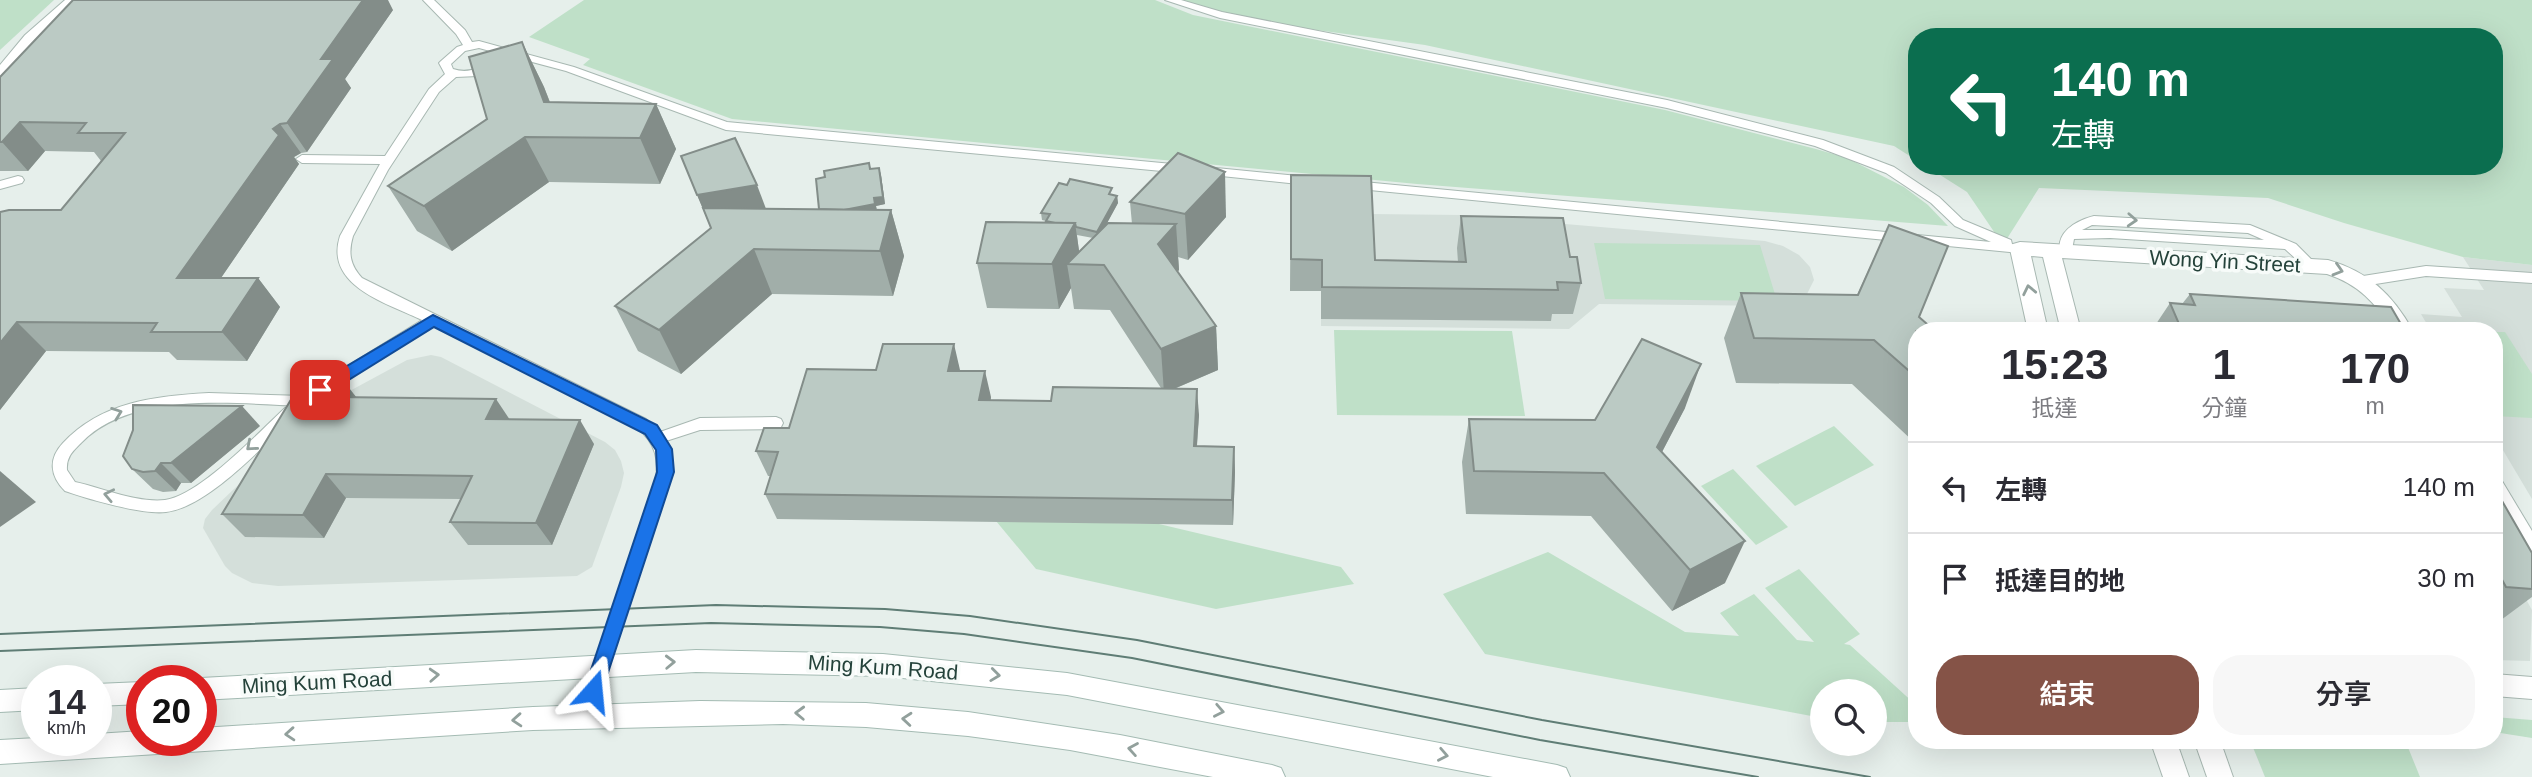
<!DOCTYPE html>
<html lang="zh-TW">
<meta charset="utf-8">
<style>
body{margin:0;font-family:Arial,"Noto Sans TC",sans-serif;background:#f7f7f7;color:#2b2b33;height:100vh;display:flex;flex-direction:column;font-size:26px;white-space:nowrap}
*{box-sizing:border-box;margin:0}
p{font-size:23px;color:#7c7c81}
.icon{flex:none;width:38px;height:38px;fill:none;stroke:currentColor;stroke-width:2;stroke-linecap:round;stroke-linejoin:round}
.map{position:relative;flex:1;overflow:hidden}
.sheet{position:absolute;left:1908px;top:322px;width:595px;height:427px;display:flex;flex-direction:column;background:#fff;border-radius:28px;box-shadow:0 7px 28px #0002}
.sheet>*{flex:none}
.top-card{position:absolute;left:1908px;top:28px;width:595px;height:147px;border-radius:28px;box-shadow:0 7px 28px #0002;background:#0b6e4f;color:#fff;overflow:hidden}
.buttons{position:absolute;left:1810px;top:679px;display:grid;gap:14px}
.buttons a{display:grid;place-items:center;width:77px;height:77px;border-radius:50%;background:#fff;box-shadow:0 7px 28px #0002;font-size:35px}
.speed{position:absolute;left:21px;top:665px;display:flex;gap:14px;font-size:35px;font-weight:700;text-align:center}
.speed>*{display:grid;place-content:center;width:91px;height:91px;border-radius:50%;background:#fff;box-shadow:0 7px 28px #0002;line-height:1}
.speed small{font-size:18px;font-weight:400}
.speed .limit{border:10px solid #d22;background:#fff;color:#111}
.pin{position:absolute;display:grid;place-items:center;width:60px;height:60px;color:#fff;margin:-30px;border-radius:14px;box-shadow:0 4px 10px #0006}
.me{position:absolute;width:77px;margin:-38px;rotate:18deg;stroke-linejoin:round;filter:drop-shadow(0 0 5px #0008)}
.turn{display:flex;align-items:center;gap:24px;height:147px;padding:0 28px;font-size:32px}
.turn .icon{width:91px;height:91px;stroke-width:2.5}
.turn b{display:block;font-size:49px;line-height:60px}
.eta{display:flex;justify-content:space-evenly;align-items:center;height:119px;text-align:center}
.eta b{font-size:42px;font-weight:600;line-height:49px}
.cta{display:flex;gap:14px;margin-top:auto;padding:14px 28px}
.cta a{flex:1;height:80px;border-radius:28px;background:#855347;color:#fff;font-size:28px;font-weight:600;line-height:80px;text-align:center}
.cta a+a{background:#f7f7f7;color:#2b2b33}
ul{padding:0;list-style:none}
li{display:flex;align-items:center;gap:21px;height:91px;padding:0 28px;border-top:2px solid #e1e1e2}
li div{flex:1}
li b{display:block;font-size:26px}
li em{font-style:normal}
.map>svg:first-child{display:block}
.built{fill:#d4dfda}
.green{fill:#bfe0c8}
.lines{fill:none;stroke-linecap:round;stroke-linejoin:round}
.service-casing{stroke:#a8b8b2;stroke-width:2}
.minor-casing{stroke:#a8b8b2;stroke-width:2}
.secondary-casing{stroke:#a4bbb3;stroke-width:2}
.service{fill:#fff;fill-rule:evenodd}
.minor{fill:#fff;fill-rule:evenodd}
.secondary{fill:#fff;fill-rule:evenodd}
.tram{stroke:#5f7d75;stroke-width:2}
.wall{fill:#a1aea9;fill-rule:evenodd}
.shaded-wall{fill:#838d89}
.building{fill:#bbcac4;stroke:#838d89;stroke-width:2}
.oneway{stroke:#92a09c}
.route{fill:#1a73e8;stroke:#114b97;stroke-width:2}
.labels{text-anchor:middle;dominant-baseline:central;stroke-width:7;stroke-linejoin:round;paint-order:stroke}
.street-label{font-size:21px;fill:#24423a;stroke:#f7fbf9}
</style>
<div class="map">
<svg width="2532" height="777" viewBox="0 0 2532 777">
<rect width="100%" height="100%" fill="#e6efeb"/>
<!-- built -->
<g class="built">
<path d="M1291 206 1370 214 1461 215 1765 241 1783 246 1799 255 1810 267 1814 280 1804 300 1785 306 1599 304 1569 329 1321 326V291H1290Z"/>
<path d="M2463 257 2532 265V499L2494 435V331H2431L2421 314 2462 317 2444 288 2484 290Z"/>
<path d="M431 355 441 357 605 442 615 450 621 461 624 473 621 487 592 567 577 576 278 586 252 583 232 573 225 566 203 528 205 519 212 510 320 407 407 360Z"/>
<path d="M2494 542 2532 610 2530 661 2494 660Z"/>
</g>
<!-- green -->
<g class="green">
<path d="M0 0H54L0 50Z"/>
<path d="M584 0H1155L1193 15 1665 110 1816 149 1847 158 1904 187 1928 205 1948 226 1417 184 732 119 583 65 590 59 529 37Z"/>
<path d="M1179 0H2532V265L2463 257 2344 223 2268 198 2039 188 2003 245 1967 192 1926 166H2494V37H1916V160L1894 146 1425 45 1223 17Z"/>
<path d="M1594 243 1760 245 1777 301 1605 299Z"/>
<path d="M1334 330 1512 331 1525 416 1337 415Z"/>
<path d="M2494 332H2505L2532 374V418L2494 416Z"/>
<path d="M1834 426 1874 465 1795 506 1756 466Z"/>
<path d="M1733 469 1788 527 1756 545 1701 486Z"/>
<path d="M996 521 1159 524 1341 567 1354 584 1216 609 1036 569Z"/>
<path d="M1548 552 1685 632 1739 636 1720 613 1754 594 1797 640 1814 642 1765 588 1799 569 1860 634 1844 644 1850 645 1916 705V722H1874V691H1822V718L1485 654 1443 594Z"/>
<path d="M2494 717 2532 720V738L2494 732Z"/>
<path d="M2250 740H2405L2420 777H2265Z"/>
</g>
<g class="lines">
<!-- service casing -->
<g class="service-casing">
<g id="service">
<path d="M423 0H434L465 30 472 42 479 41 574 67 727 122 1183 165 1189 169 1183 173 726 130 566 71 502 54 501 61 491 71 478 76 456 77 439 92 388 170 353 236C348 253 350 265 362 278L646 419 660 432 700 418 776 417 781 419 783 423 781 427 776 429 700 430 666 441 672 458 669 485 593 716 591 721 585 724 579 721 577 716 655 485C660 460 656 443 636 427L433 326 320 397H310L308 393 310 389 422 320C387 303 324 286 340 236L380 164 302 163 296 159 302 155 385 156 429 89 445 74 439 63 441 61 457 47 463 45 456 34ZM479 48 490 51 491 58C480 69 468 74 453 69L451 64 465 51Z"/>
<path d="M1165 0H1181L1222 12 1667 100 1823 140 1894 167 1939 197 1963 220 2011 240 2012 244 2025 246 2026 249 2020 253 1349 188 1347 185 1349 182 1353 181 1991 242 1955 226 1931 203 1886 173 1815 146 1667 108 1220 18Z"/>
<path d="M1206 167 1308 177 1314 181 1308 185 1202 174 1200 171 1202 168Z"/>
<path d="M18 176 22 177 24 180 22 183 0 189V181Z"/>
<path d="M2094 216 2250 225 2296 244 2317 265 2316 268H2306L2285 249 2110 238 2074 239 2071 255H2061C2054 233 2075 221 2094 216ZM2092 225 2248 233 2264 240 2110 230H2082Z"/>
<path d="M2426 266 2532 273V283L2426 276 2363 286 2356 281 2363 276Z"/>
<path d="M209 393 303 396 308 397 310 401 308 405 303 406C237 404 132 390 81 443 73 451 66 457 67 470L75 482C103 488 136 503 165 500 199 496 259 432 285 408H295L297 412 295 416C264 445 208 507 166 512 142 515 88 499 65 491 50 476 48 459 63 443 101 402 155 396 209 393Z"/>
</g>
</g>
<!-- minor casing -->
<g class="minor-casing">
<g id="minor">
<path d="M65 0H82L37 43 6 80 0 81V65L25 35Z"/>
<path d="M2020 242 2328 260C2369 272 2392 294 2413 331H2393C2376 303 2358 284 2327 274L2062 258 2081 331H2061L2043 257 2031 256 2048 331H2028L2010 249 2013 244Z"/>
<path d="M2494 478 2502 481 2532 531V562L2524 559 2494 507Z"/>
<path d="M2494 674 2532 677V699L2494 696Z"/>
<path d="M2150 740H2176L2189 777H2163Z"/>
<path d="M2194 740H2220L2233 777H2207Z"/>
</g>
</g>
<!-- secondary casing -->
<g class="secondary-casing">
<g id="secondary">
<path d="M696 650 883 654 1067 673 1557 765 1566 768 1570 777H1493L1067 695 883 676 696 672 201 700V681H193L201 678Z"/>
<path d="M142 682V704L96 706V684Z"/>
<path d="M37 688V710L0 712V690Z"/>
<path d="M700 701 866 703 968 712 1120 735 1272 765 1281 768 1285 777H1213L1070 750 968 736 866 727 783 724 533 730 0 764V740L37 738V740H96V734L142 731V740H201V728L533 707Z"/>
</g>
</g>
<!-- service -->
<use href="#service" class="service"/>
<!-- minor -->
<use href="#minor" class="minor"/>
<!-- secondary -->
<use href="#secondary" class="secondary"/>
<!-- tram -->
<g class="tram">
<path d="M0 634 716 605 885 609 970 616 1137 640 1542 720 1870 777"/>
<path d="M0 651 711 623 880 627 964 634 1132 658 1540 740 1758 777"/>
</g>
</g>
<!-- wall -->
<g class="wall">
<path d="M393 10 345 79 351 88 307 152 301 153 294 157 299 164 221 278H258L280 307 247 361 177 360 169 352 46 351 0 410V212L61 210 101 161 94 152 45 151 28 171H0V77Z"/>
<path d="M522 42 544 87 550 102 656 104 676 149 660 184 549 182 452 251 417 231 388 186 487 119Z"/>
<path d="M681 156 766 209H819L825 177 869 163 871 169 879 168 881 175 885 204 876 206 877 210H891L904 256 893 296 772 294 681 374 638 351 615 306 711 228Z"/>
<path d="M1291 175 1375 260 1458 262 1457 248 1461 216 1570 257 1581 283 1573 314H1552L1551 321 1321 319V291H1290Z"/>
<path d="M1113 195 1117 196 1118 203 1105 226 1132 224 1130 202 1226 217 1188 260 1178 257 1179 270 1177 272 1216 326 1218 370 1174 389 1199 415 1197 446 1234 447 1235 472 1233 525 777 519 765 494 771 476H768L756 451 789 428 991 397V400L1051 401 1161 388 1110 310 1074 309 1071 288 1059 309 987 308 977 263 1046 223V221L1042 220 1041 213ZM1077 235 1093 238 1079 252Z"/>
<path d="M1889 225 1919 317 1916 331V444L1852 384 1736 383 1724 338 1741 293 1857 295Z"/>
<path d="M2190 294 2405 331H2159L2156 324 2170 303 2182 304Z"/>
<path d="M345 383 356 397 509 419 594 444 552 545H468L450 522 461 499 346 498 324 538 245 537 222 514Z"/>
<path d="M1685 408 1662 452 1725 583 1672 611 1591 516 1466 514 1462 462 1469 419 1595 420Z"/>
<path d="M260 426 191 483H181L176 491 163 492 153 489 132 469Z"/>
<path d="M2494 487 2532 553V597L2501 620H2494Z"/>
</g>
<!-- shaded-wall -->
<g class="shaded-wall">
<path d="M340 0H388L393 10 345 79 351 88 307 152 287 123 321 59Z"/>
<path d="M522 42 544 87 563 137 544 102Z"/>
<path d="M656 104 676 149 660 184 640 138Z"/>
<path d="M20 122 45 151 28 171 2 142Z"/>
<path d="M280 124 301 153 294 157 299 164 201 307 177 278 273 129Z"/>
<path d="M525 137 549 182 452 251 424 206Z"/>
<path d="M879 168 881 175 885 204 876 206 877 212 822 221 874 198Z"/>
<path d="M1225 172 1226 217 1188 260 1185 214Z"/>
<path d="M757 185 774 230 716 240 697 195Z"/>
<path d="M1117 196 1118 203 1098 240 1097 232Z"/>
<path d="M891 210 904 256 893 296 880 251Z"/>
<path d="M1075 223 1081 264H1067L1071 288 1059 309 1052 264Z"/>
<path d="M1176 224 1179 270 1162 289 1158 244Z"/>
<path d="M754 249 772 294 681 374 659 330Z"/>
<path d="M258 278 280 307 247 361 222 332Z"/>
<path d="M17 322 46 351 0 410V343Z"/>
<path d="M1216 326 1218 370 1164 393 1161 349Z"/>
<path d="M954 344 960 370 955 397 948 371Z"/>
<path d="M1701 364 1685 408 1642 490 1657 447Z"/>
<path d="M985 371 991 397 986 425 979 400Z"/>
<path d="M345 383 364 407 337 397Z"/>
<path d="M1197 389 1199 415 1195 471 1194 446Z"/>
<path d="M496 399 512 423 486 419Z"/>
<path d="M242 406 260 426 191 483 171 463Z"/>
<path d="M580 420 594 444 552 545 536 523Z"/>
<path d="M1234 447 1235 472 1233 525 1232 500Z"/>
<path d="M161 463 181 483 176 491 155 471Z"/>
<path d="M0 471 36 502 0 527Z"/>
<path d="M326 474 346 498 324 538 303 515Z"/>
<path d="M1745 541 1725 583 1672 611 1690 570Z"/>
</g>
<!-- building -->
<g class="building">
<path d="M73 0H363L321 59H333L287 123 280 124 273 129 279 135 177 278H258L222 332H151L157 323 17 322 0 343V212L9 210H61L125 133H78L86 123 20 122 2 142H0V77Z"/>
<path d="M522 42 544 102 656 104 640 138 525 137 424 206 388 186 487 119 469 57Z"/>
<path d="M735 138 757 185 697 195 681 156Z"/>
<path d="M1178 153 1225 172 1185 214 1130 202Z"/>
<path d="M869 163 870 169 879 168 883 197 874 198 875 204 844 210 819 209 816 179 825 177 824 171Z"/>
<path d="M1291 175 1371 176 1375 260 1466 262 1461 216 1563 218 1570 257H1577L1581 283 1557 282 1558 290 1322 287V260L1291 259Z"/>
<path d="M1070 179 1112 188 1109 194 1117 196 1097 232 1076 227 1075 223H1055L1046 221 1050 214 1041 213 1059 183 1067 185Z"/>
<path d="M703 208 891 210 880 251 754 249 659 330 615 306 711 228Z"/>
<path d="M986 222 1075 223 1052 264 977 263Z"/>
<path d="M1108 223 1176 224 1158 244 1216 326 1161 349 1104 265 1067 264Z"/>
<path d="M1889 225 1948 246 1919 317 1935 331H1916V377L1874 340 1754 338 1741 293 1858 295Z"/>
<path d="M2190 294 2391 307 2405 331H2182L2170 303 2195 305Z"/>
<path d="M1642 339 1701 364 1657 447 1745 541 1690 570 1604 473 1474 471 1469 419 1595 420Z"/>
<path d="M883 344H954L948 371H985L979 400 1051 401 1053 387 1197 389 1194 446 1234 447 1232 500 765 494 778 452 756 451 764 428H789L807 369 876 370Z"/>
<path d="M301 383H345L337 397 496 399 486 419 580 420 536 523 450 522 472 476 326 474 303 515 222 514Z"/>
<path d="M133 405 242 406 171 463H161L155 471 143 472 132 469 123 456 133 430Z"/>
<path d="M2494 487 2532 553V589L2506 587 2494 565Z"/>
</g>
<!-- one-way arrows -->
<defs><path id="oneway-chevron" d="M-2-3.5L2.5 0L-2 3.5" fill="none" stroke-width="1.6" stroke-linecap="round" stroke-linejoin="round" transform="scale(1.75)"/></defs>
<g class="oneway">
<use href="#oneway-chevron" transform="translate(2132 220) rotate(3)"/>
<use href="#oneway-chevron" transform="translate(2338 270) rotate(17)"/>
<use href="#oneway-chevron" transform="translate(2029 290) rotate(-102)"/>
<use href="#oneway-chevron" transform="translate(117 413) rotate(-20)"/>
<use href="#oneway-chevron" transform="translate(251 446) rotate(139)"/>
<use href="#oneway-chevron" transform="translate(109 495) rotate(-168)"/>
<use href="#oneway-chevron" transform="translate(670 662) rotate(-2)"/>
<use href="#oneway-chevron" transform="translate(434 675) rotate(-3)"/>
<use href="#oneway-chevron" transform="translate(995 675) rotate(7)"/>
<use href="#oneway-chevron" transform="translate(1219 711) rotate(11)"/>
<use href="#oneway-chevron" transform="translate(800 713) rotate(-178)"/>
<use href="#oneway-chevron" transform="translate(907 719) rotate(-175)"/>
<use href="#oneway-chevron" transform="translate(517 720) rotate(176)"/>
<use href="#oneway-chevron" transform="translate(290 734) rotate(176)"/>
<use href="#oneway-chevron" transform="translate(1133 749) rotate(-170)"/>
<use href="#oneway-chevron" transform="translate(1443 755) rotate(11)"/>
</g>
<!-- route -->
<path class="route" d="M433 315 657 425 672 449 674 472 600 697 593 699 587 697 584 691 657 472 656 450 645 434 434 327 326 394H315L312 390 315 385Z"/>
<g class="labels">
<!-- street labels -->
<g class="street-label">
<text transform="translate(2225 261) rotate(3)">Wong Yin Street</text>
<text transform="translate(883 667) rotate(4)">Ming Kum Road</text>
<text transform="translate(317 682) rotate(-3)">Ming Kum Road</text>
</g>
</g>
</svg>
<div class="buttons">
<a><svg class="icon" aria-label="search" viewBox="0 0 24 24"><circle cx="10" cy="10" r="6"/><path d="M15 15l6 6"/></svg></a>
</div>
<div class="speed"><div>14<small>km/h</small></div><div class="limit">20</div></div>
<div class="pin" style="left:320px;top:390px;background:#d93025"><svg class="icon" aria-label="arrive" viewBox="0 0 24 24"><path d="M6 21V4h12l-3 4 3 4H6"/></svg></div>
<svg class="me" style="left:593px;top:691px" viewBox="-20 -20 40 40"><path d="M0-17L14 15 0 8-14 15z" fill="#1a73e8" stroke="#fff" stroke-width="4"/></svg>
<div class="top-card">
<div class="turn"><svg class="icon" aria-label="left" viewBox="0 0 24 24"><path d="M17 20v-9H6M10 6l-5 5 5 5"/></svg><div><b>140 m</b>左轉</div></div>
</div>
<section class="sheet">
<div class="eta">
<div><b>15:23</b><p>抵達</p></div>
<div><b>1</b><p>分鐘</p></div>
<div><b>170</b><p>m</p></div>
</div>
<ul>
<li><svg class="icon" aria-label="left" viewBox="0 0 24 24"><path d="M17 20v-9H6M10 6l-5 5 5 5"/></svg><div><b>左轉</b></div><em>140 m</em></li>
<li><svg class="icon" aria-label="arrive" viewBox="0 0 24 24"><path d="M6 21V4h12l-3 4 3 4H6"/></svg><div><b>抵達目的地</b></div><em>30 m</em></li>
</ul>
<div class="cta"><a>結束</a><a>分享</a></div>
</section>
</div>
